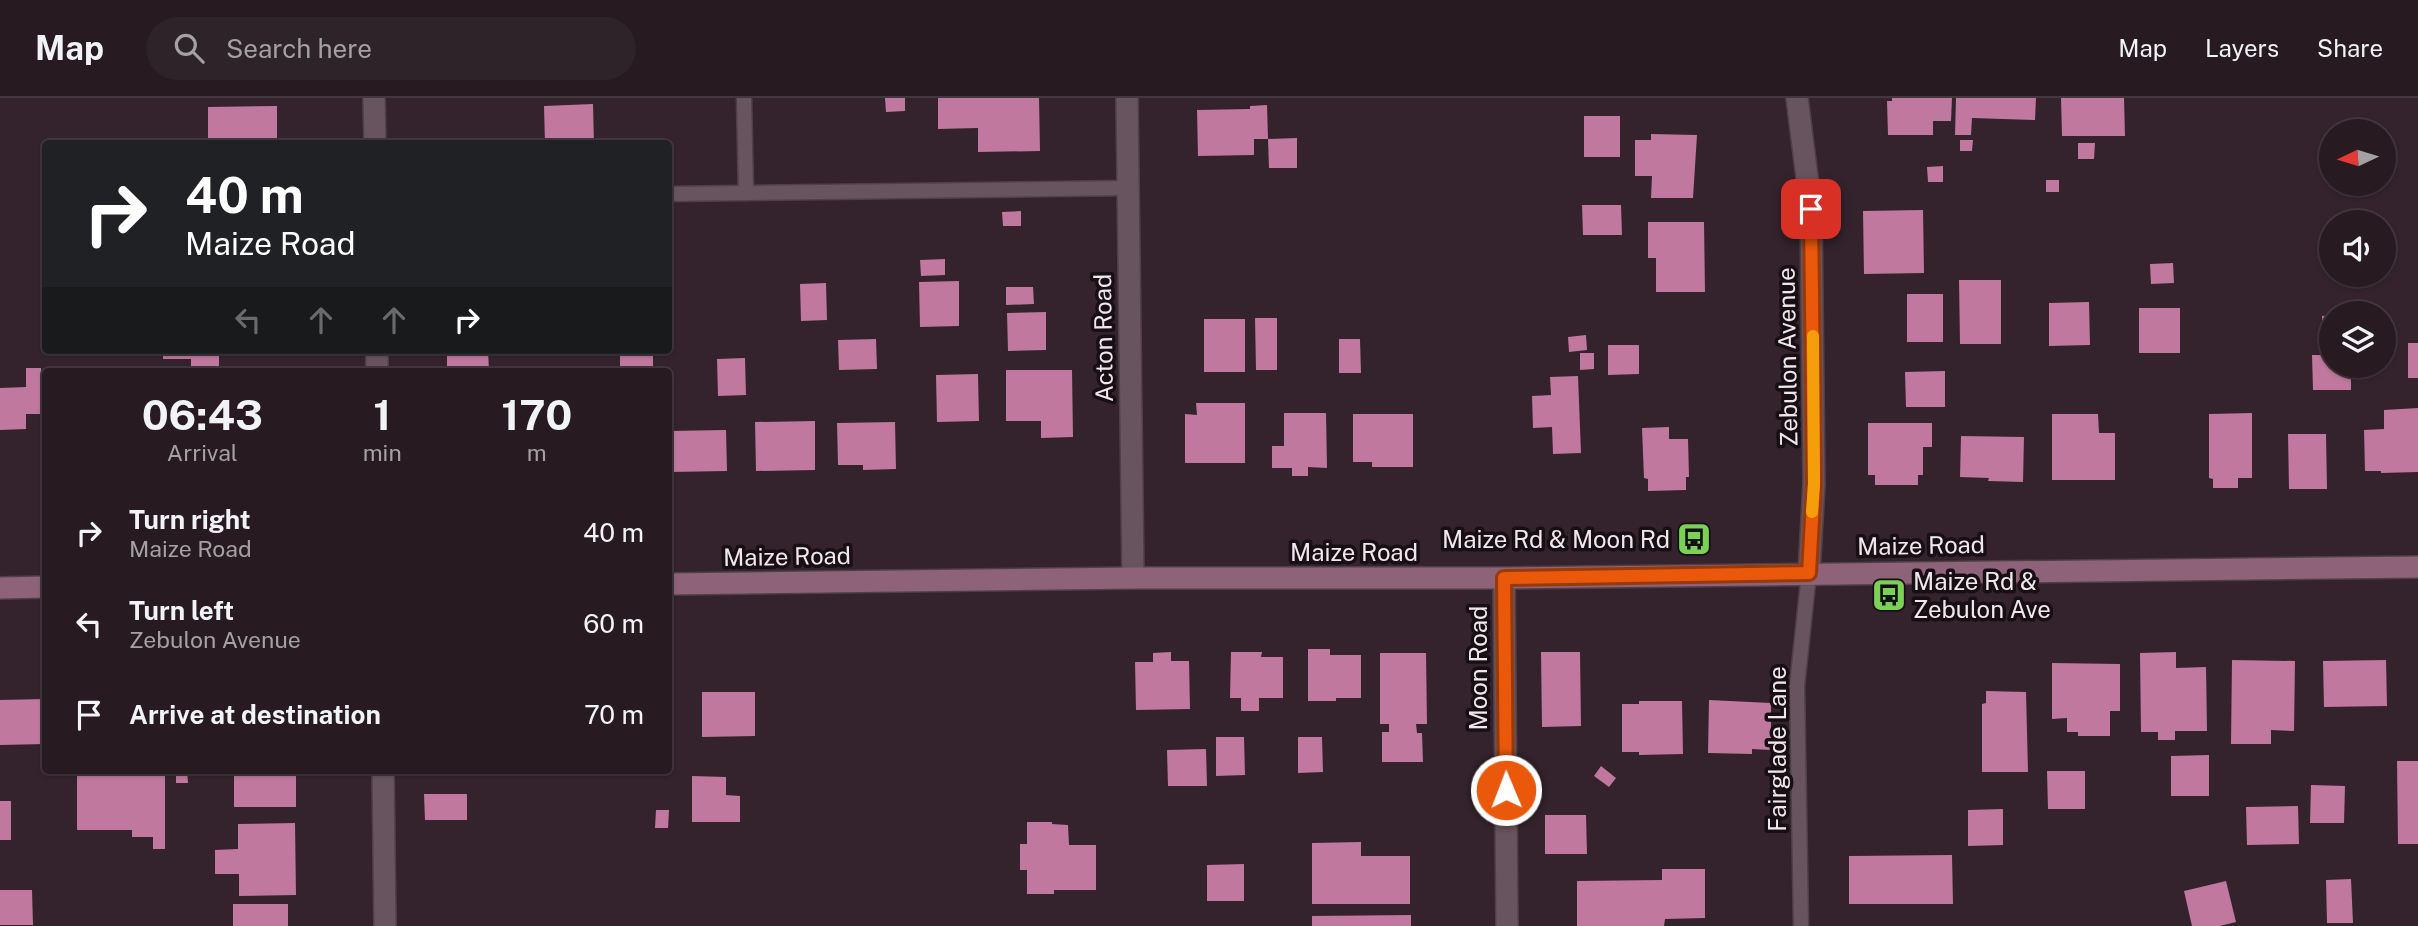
<!DOCTYPE html>
<style>
body{margin:0;font-family:"Public Sans",sans-serif;background:#2f232a;color:#f1f3f6;height:100vh;display:flex;flex-direction:column;font-size:26px;white-space:nowrap}
*{box-sizing:border-box;margin:0}
p{font-size:23px;color:#a4a1a5}
.icon{flex:none;width:38px;height:38px;fill:none;stroke:currentColor;stroke-width:2;stroke-linecap:round;stroke-linejoin:round}
.map{position:relative;flex:1;overflow:hidden}
.drawer{position:absolute;left:42px;top:270px;width:630px;height:406px;display:flex;flex-direction:column;background:#271a21;border-radius:7px;box-shadow:0 2px 5px #0004,0 0 0 2px #43383f}
.drawer>*{flex:none}
.guide{position:absolute;left:42px;top:42px;width:630px;height:214px;border-radius:7px;box-shadow:0 2px 5px #0004,0 0 0 2px #43383f;background:#202124;color:#fff;overflow:hidden}
.needle{width:46px;rotate:266deg}
.controls{position:absolute;left:2319px;top:21px;display:grid;gap:14px}
.controls a{display:grid;place-items:center;width:77px;height:77px;border-radius:50%;background:#271a21;box-shadow:0 2px 5px #0004,0 0 0 2px #43383f;font-size:35px}
.pin{position:absolute;display:grid;place-items:center;width:60px;height:60px;color:#fff;margin:-30px;border-radius:14px;box-shadow:0 4px 10px #0006}
.me{position:absolute;width:77px;margin:-38px;rotate:359deg;stroke-linejoin:round;filter:drop-shadow(0 0 5px #0008)}
.turn{display:flex;align-items:center;gap:24px;height:147px;padding:0 28px;font-size:32px}
.turn .icon{width:91px;height:91px;stroke-width:2.5}
.turn b{display:block;font-size:49px;line-height:60px}
.lanes{display:flex;align-items:center;height:66px;padding:0 28px;background:#0003;justify-content:center;gap:35px;direction:ltr}
.lanes .off{opacity:.35}
.eta{display:flex;justify-content:space-evenly;align-items:center;height:119px;text-align:center}
.eta b{font-size:42px;font-weight:700;line-height:49px}
ul{padding:0;list-style:none}
li{display:flex;align-items:center;gap:21px;height:91px;padding:0 28px}
li div{flex:1}
li b{display:block;font-size:26px}
li em{font-style:normal}
header{display:flex;align-items:center;gap:42px;box-sizing:border-box;height:98px;padding:0 35px;background:#271a21;border-bottom:2px solid #43383f}
header strong{font-size:33px}
nav{display:flex;gap:38px;margin-inline-start:auto;font-size:24px}
.search{width:490px;height:63px;background:#2f232a;display:flex;align-items:center;gap:18px;box-sizing:border-box;padding:0 24px;border-radius:38px;color:#a4a1a5;font-size:26px}
.map>svg:first-child{display:block}
.building{fill:#c0789e}
.lines{fill:none;stroke-linecap:round;stroke-linejoin:round}
.lane-casing{stroke:#4f4048;stroke-width:17}
.street-casing{stroke:#4f4048;stroke-width:24}
.secondary-casing{stroke:#4f4048;stroke-width:24}
.lane{stroke:#68545e;stroke-width:14}
.street{stroke:#68545e;stroke-width:21}
.secondary{stroke:#8e6279;stroke-width:21}
.route-casing{stroke:#983908;stroke-width:18}
.route{stroke:#ea580c;stroke-width:12}
.slow{stroke:#f59e0b;stroke-width:12}
.labels{text-anchor:middle;dominant-baseline:central;stroke-width:7;stroke-linejoin:round;paint-order:stroke}
.street-label{font-size:24px;fill:#f2e6ec;stroke:#170f13}
.poi-label{font-size:24px;fill:#f2e6ec;stroke:#170f13;text-anchor:end}
</style>
<header>
<strong>Map</strong>
<div class="search"><svg class="icon" aria-label="search" viewBox="0 0 24 24"><circle cx="10" cy="10" r="6"/><path d="M15 15l6 6"/></svg>Search here</div>
<nav><a>Map</a><a>Layers</a><a>Share</a></nav>
</header>
<div class="map">
<svg width="2418" height="828" viewBox="0 0 2418 828">
<rect width="100%" height="100%" fill="#34232c"/>
<!-- building -->
<g class="building">
<path d="M885 0H905V13L886 14Z"/>
<path d="M938 0H1039L1040 53 978 54V30L938 31Z"/>
<path d="M1892 0H1952L1951 23H1933V37H1888L1887 3H1892Z"/>
<path d="M1956 0H2036L2035 22 1972 20 1971 37H1955Z"/>
<path d="M2061 0H2124L2125 38H2062Z"/>
<path d="M593 6 594 46H545L544 8Z"/>
<path d="M1267 7 1268 41H1254V57L1198 58 1197 12 1250 11V8Z"/>
<path d="M277 8V46H208V9Z"/>
<rect x="1584" y="18" width="36" height="41"/>
<path d="M1651 36 1697 37 1693 100H1651L1652 78H1635V42H1651Z"/>
<path d="M1297 40V70H1269L1268 41Z"/>
<path d="M1960 42H1973L1972 53H1960Z"/>
<path d="M2078 45H2095L2094 61H2078Z"/>
<path d="M1943 68V84H1928L1927 69Z"/>
<rect x="2046" y="82" width="13" height="12"/>
<path d="M1582 107H1621L1622 137H1583Z"/>
<path d="M1923 112 1924 175 1864 176 1863 113Z"/>
<path d="M1021 113V128H1003L1002 114Z"/>
<path d="M1648 124H1704L1705 194H1656V160H1648Z"/>
<path d="M945 161V177L921 178 920 162Z"/>
<path d="M2173 165 2174 185 2151 186 2150 166Z"/>
<path d="M1959 182H2001V246H1960Z"/>
<path d="M959 183V228L920 229 919 184Z"/>
<path d="M826 185 827 222 801 223 800 186Z"/>
<path d="M1006 189H1033L1034 206 1006 207Z"/>
<rect x="1907" y="196" width="36" height="48"/>
<path d="M2089 204 2090 247 2049 248V205Z"/>
<rect x="2139" y="210" width="41" height="45"/>
<path d="M1046 214V252L1008 253 1007 215Z"/>
<path d="M2331 217V268H2351V292H2313L2312 257H2322V218Z"/>
<path d="M1255 220H1277V272H1256Z"/>
<rect x="1204" y="221" width="41" height="53"/>
<path d="M1586 237 1587 252 1569 254 1568 239Z"/>
<path d="M876 241 877 271 839 272 838 242Z"/>
<path d="M1339 241H1360L1361 275H1339Z"/>
<rect x="2408" y="245" width="10" height="35"/>
<path d="M1608 247H1639V276L1608 277Z"/>
<path d="M163 252H214V254H219V270H191V261H163Z"/>
<path d="M451 252H488L489 273H447V258L451 257Z"/>
<rect x="501" y="252" width="34" height="5"/>
<rect x="620" y="252" width="33" height="21"/>
<path d="M1580 255H1594V271L1580 272Z"/>
<path d="M745 260 746 297 718 298 717 261Z"/>
<path d="M26 270H41L42 290H46V323H42L43 316H26V331L0 332V290L26 289Z"/>
<path d="M1006 272H1072L1073 339 1041 340V323H1006Z"/>
<path d="M1945 273V309H1906L1905 274Z"/>
<path d="M978 276 979 323 937 324 936 277Z"/>
<path d="M1578 278 1581 355 1553 356 1552 329 1533 330 1532 298 1551 297 1550 279Z"/>
<path d="M1196 305H1245V365H1185V316L1197 317Z"/>
<path d="M2418 310V374L2381 375V373H2365L2364 332 2384 331V312Z"/>
<path d="M1284 315H1326L1327 370 1308 369V378H1292V370H1272V348H1284Z"/>
<path d="M2252 315V380H2238V390H2213V381L2209 380V316Z"/>
<path d="M1353 316H1413V369H1372V364H1353Z"/>
<path d="M2052 316H2098L2099 335H2115V382H2052Z"/>
<path d="M815 323V372L756 373 755 324Z"/>
<path d="M895 324 896 371 863 372V367H838L837 325Z"/>
<path d="M1868 325H1932V349H1923V377H1918V387H1875V377H1868Z"/>
<path d="M1669 329V341H1688L1689 379H1686V392L1648 393V381L1644 380 1642 330Z"/>
<path d="M726 332 727 373 670 374 669 333Z"/>
<path d="M2288 336H2326L2327 391H2289Z"/>
<path d="M1961 338 2024 339 2023 384 1988 383 1989 380 1960 379Z"/>
<path d="M1308 551H1330V557H1361V600H1336V603H1308Z"/>
<path d="M1171 554V563H1189L1190 611 1136 612 1135 564H1153V555Z"/>
<path d="M1231 554H1262L1261 559H1283V600H1259V613H1241V600H1230Z"/>
<path d="M1541 554H1580L1581 628 1542 629Z"/>
<path d="M2176 554V570L2206 569 2207 633H2175V642H2158V634H2141L2140 555Z"/>
<path d="M1380 555H1426L1427 626H1416L1417 635H1422L1423 664H1382V634H1389V626H1380Z"/>
<path d="M2232 562 2295 563 2294 633 2271 632V646H2231Z"/>
<path d="M2386 562 2387 608 2324 609 2323 563Z"/>
<path d="M2052 565 2120 566V613H2110V638H2078V634H2067V620L2052 621Z"/>
<path d="M1986 593 2026 594 2028 674H1982V606L1986 605Z"/>
<path d="M702 594H755V638L702 639Z"/>
<path d="M46 601V646L0 647V602Z"/>
<path d="M1709 602 1771 605V652L1752 651V656L1708 655Z"/>
<path d="M1639 603H1682L1683 656 1639 657V654H1622V606H1639Z"/>
<path d="M1216 639H1244L1245 677 1216 678Z"/>
<path d="M1298 639H1322L1323 674 1298 675Z"/>
<path d="M1206 651 1207 688H1168L1167 652Z"/>
<path d="M2209 657V698H2171V658Z"/>
<path d="M2397 663H2418V746H2398Z"/>
<path d="M1601 668 1616 680 1609 689 1594 678Z"/>
<path d="M115 672H165V751H153V739H132V732H77V676H115Z"/>
<path d="M176 672H187L188 685H176Z"/>
<rect x="234" y="672" width="62" height="37"/>
<path d="M2047 673H2085V711H2048Z"/>
<path d="M692 678 726 679V697L740 698V724H692Z"/>
<path d="M2311 687 2345 688 2344 725H2310Z"/>
<path d="M424 696H467V722H425Z"/>
<rect x="0" y="703" width="11" height="39"/>
<path d="M2298 708 2299 746 2247 747 2246 709Z"/>
<path d="M2003 711V747L1968 748V712Z"/>
<path d="M656 712H669L668 730H655Z"/>
<path d="M1545 717H1586L1587 756H1545Z"/>
<path d="M1027 724H1052V726L1068 727 1069 747H1096V792H1054V796H1027V772H1020V746H1027Z"/>
<path d="M295 725 296 797 239 798V776H215V752L238 751V726Z"/>
<path d="M1361 744V758H1410V806H1312V745Z"/>
<path d="M1952 757 1953 806H1849V758Z"/>
<path d="M1244 766V803H1207V767Z"/>
<path d="M1662 771H1705V820L1665 821 1664 828H1577V783L1662 782Z"/>
<path d="M2351 781 2353 825H2327L2326 782Z"/>
<path d="M2226 783 2236 824 2220 828H2192L2184 793Z"/>
<path d="M0 792H32L33 827H0Z"/>
<rect x="233" y="806" width="55" height="22"/>
<path d="M1411 817V828H1312V818Z"/>
</g>
<g class="lines">
<!-- lane casing -->
<g class="lane-casing">
<g id="lane">
<path d="M744 0 746 95"/>
<path d="M668 96 1127 90"/>
<path d="M1801 828 1797 588 1809 475"/>
</g>
</g>
<!-- street casing -->
<g class="street-casing">
<g id="street">
<path d="M374 0 375 46"/>
<path d="M1127 0 1133 480"/>
<path d="M1797 0 1811 111 1814 386 1809 475"/>
<path d="M377 252V273"/>
<path d="M1504 480 1507 828"/>
<path d="M383 672 385 828"/>
</g>
</g>
<!-- secondary casing -->
<g class="secondary-casing">
<g id="secondary">
<path d="M668 486 1133 480H1504L2418 469"/>
<path d="M0 490 46 489"/>
</g>
</g>
<!-- lane -->
<use href="#lane" class="lane"/>
<!-- street -->
<use href="#street" class="street"/>
<!-- secondary -->
<use href="#secondary" class="secondary"/>
</g>
<g class="lines">
<!-- route casing -->
<g class="route-casing">
<path id="route" d="M1506 692 1504 480 1809 475 1814 386 1811 111"/>
</g>
<!-- route -->
<use href="#route" class="route"/>
<!-- slow -->
<path class="slow" d="M1812 414 1814 386 1813 238"/>
</g>
<!-- icons -->
<defs>
<g id="bus-square" transform="scale(1.75)"><rect x="-9" y="-9" width="18" height="18" rx="4" fill="#7bd155" stroke="#170f13"/><path d="M-5-6H5V4H4V6H2V4H-2V6H-4V4H-5ZM-3.5-4V0h7V-4ZM-3.5 1.2v1.5H-2V1.2ZM2 1.2v1.5H3.5V1.2Z" fill="#111"/></g>
</defs>
<g fill-rule="evenodd">
<use href="#bus-square" x="1694" y="441"/>
<use href="#bus-square" x="1889" y="497"/>
</g>
<g class="labels">
<!-- street labels -->
<g class="street-label">
<text transform="translate(1103 240) rotate(-91)">Acton Road</text>
<text transform="translate(1787 259) rotate(-91)">Zebulon Avenue</text>
<text transform="translate(1921 447) rotate(-1)">Maize Road</text>
<text x="1354" y="454">Maize Road</text>
<text transform="translate(787 458) rotate(-1)">Maize Road</text>
<text transform="translate(1478 570) rotate(-90)">Moon Road</text>
<text transform="translate(1777 651) rotate(-90)">Fairglade Lane</text>
</g>
<!-- poi labels -->
<g class="poi-label">
<text x="1670" y="441">Maize Rd &amp; Moon Rd</text>
<text x="1913" y="483" text-anchor="start">Maize Rd &amp;<tspan x="1913" dy="28">Zebulon Ave</tspan></text>
</g>
</g>
</svg>
<div class="controls">
<a><svg class="needle" viewBox="-14 -14 28 28"><path d="M0-13l5 13h-10z" fill="#e53935"/><path d="M0 13l5-13h-10z" fill="#a4a1a5"/></svg></a>
<a><svg class="icon" aria-label="sound" viewBox="0 0 24 24"><path d="M4 9h4l5-4v14l-5-4H4zM17 9q2 3 0 6"/></svg></a>
<a><svg class="icon" aria-label="layers" viewBox="0 0 24 24"><path d="M12 4l9 5-9 5-9-5zM3 14l9 5 9-5"/></svg></a>
</div>
<div class="pin" style="left:1811px;top:111px;background:#d93025"><svg class="icon" aria-label="arrive" viewBox="0 0 24 24"><path d="M6 21V4h12l-3 4 3 4H6"/></svg></div>
<svg class="me" style="left:1506px;top:692px" viewBox="-20 -20 40 40"><circle r="17" fill="#ea580c" stroke="#fff" stroke-width="3"/><path d="M0-11L8 9 0 5-8 9z" fill="#fff"/></svg>
<div class="guide">
<div class="turn"><svg class="icon" aria-label="right" viewBox="0 0 24 24"><path d="M7 20v-9h11M14 6l5 5-5 5"/></svg><div><b>40 m</b>Maize Road</div></div>
<div class="lanes"><svg class="icon off" aria-label="left" viewBox="0 0 24 24"><path d="M17 20v-9H6M10 6l-5 5 5 5"/></svg><svg class="icon off" aria-label="ahead" viewBox="0 0 24 24"><path d="M12 20V5M6 11l6-6 6 6"/></svg><svg class="icon off" aria-label="ahead" viewBox="0 0 24 24"><path d="M12 20V5M6 11l6-6 6 6"/></svg><svg class="icon" aria-label="right" viewBox="0 0 24 24"><path d="M7 20v-9h11M14 6l5 5-5 5"/></svg></div>
</div>
<section class="drawer">
<div class="eta">
<div><b>06:43</b><p>Arrival</p></div>
<div><b>1</b><p>min</p></div>
<div><b>170</b><p>m</p></div>
</div>
<ul>
<li><svg class="icon" aria-label="right" viewBox="0 0 24 24"><path d="M7 20v-9h11M14 6l5 5-5 5"/></svg><div><b>Turn right</b><p>Maize Road</p></div><em>40 m</em></li>
<li><svg class="icon" aria-label="left" viewBox="0 0 24 24"><path d="M17 20v-9H6M10 6l-5 5 5 5"/></svg><div><b>Turn left</b><p>Zebulon Avenue</p></div><em>60 m</em></li>
<li><svg class="icon" aria-label="arrive" viewBox="0 0 24 24"><path d="M6 21V4h12l-3 4 3 4H6"/></svg><div><b>Arrive at destination</b></div><em>70 m</em></li>
</ul>
</section>
</div>
